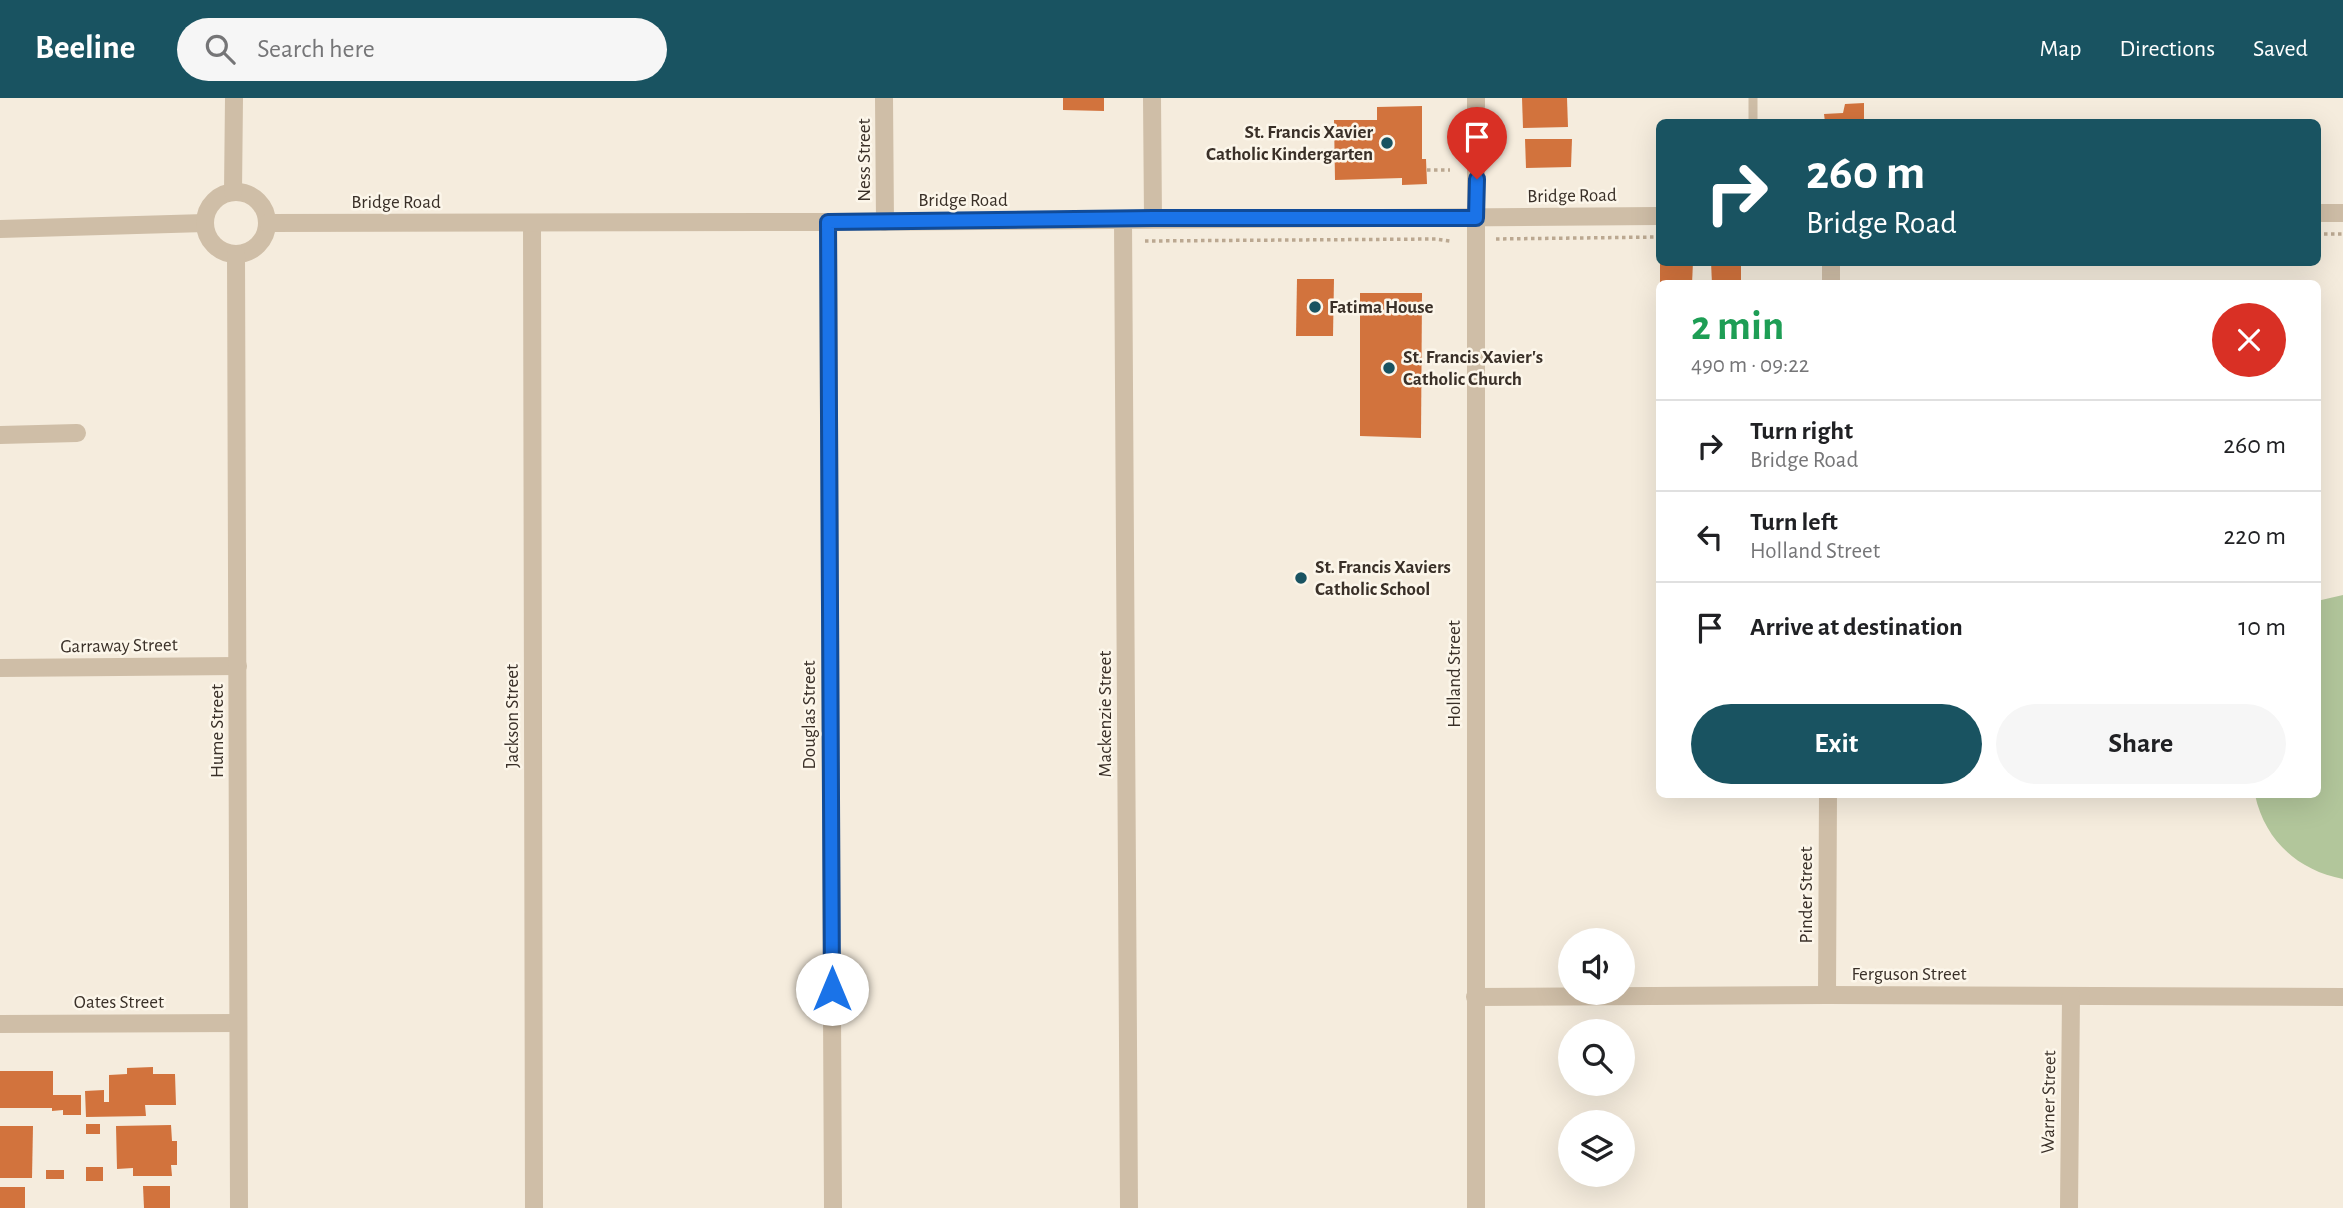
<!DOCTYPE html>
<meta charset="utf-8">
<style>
body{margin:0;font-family:"Alegreya Sans",sans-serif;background:#f6f6f6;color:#202124;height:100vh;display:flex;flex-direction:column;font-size:26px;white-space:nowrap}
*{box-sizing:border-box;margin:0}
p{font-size:23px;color:#757577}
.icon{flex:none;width:38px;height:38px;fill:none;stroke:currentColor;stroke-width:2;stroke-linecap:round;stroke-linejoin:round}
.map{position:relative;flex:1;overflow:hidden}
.side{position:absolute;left:1656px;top:182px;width:665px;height:518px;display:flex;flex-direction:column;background:#fff;border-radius:10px;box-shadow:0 7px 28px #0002}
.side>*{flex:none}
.banner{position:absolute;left:1656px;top:21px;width:665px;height:147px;border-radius:10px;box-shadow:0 7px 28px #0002;background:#195361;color:#fff;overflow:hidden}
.tools{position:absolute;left:1558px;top:830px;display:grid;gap:14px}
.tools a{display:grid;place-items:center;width:77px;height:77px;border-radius:50%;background:#fff;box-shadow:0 7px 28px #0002;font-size:35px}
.pin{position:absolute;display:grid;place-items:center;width:60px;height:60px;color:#fff;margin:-72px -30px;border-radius:50% 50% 50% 0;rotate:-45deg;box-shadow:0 0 7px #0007}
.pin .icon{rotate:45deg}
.me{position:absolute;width:77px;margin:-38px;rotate:0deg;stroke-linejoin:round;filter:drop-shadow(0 0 5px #0008)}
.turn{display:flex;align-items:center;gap:24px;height:147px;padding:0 35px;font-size:32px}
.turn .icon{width:91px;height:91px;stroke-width:2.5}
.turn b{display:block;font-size:49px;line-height:60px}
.round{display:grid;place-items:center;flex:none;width:74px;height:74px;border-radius:37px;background:#f6f6f6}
.overview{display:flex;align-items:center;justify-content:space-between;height:119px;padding:0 35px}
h1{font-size:42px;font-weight:600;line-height:52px;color:#1e9e55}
.cta{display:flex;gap:14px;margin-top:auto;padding:14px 35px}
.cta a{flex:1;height:80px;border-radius:42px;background:#195361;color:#fff;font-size:28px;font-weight:600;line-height:80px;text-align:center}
.cta a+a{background:#f6f6f6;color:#202124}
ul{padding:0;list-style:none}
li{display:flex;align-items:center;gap:21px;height:91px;padding:0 35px;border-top:2px solid #e0e0e0}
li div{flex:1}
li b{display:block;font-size:26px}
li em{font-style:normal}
header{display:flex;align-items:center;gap:42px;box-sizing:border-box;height:98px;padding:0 35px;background:#195361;color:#fff}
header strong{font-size:33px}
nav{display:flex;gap:38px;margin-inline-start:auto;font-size:24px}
.search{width:490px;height:63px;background:#f6f6f6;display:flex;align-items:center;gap:18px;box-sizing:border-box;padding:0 24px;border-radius:38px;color:#757577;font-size:26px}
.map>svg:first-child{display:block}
.green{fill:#b2c69b}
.building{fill:#d2733d}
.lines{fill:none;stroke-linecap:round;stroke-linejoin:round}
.path{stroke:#bba891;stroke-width:3.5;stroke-dasharray:3.5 3.5;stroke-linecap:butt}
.service{stroke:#cfbea7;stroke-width:9}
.minor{stroke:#cfbea7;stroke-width:18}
.tertiary{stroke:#cfbea7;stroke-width:18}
.route-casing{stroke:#114b97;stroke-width:18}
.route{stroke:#1a73e8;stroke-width:12}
.poi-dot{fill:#195361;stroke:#fcf6ea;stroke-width:2.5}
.labels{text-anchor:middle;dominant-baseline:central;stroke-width:5;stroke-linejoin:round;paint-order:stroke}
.poi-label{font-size:19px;font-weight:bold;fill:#3a3028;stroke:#fcf6ea;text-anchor:start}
.street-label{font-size:19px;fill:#3a3028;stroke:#fcf6ea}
</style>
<header>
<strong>Beeline</strong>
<div class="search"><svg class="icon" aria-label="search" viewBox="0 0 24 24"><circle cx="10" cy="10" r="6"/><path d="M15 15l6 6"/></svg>Search here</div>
<nav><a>Map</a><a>Directions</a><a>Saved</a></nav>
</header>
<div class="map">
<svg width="2343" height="1110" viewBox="0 0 2343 1110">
<rect width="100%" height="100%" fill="#f5ecdd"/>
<!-- green -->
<path class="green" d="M2343 497V781C2297 772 2265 742 2255 697L2317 696V503Z"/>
<!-- building -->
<g class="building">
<path d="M1063 0H1104V13L1063 12Z"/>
<path d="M1522 0H1567L1568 29 1523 30Z"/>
<path d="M1864 5V24H1825L1824 16 1843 15 1845 6Z"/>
<path d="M1422 8V61H1426L1427 86 1402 87V80L1335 82 1334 22H1377V9Z"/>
<path d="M1525 41H1572L1571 69 1526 70Z"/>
<path d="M1660 164H1693L1692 186H1660Z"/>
<path d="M1711 164H1741V186H1712Z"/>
<path d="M1297 181H1334L1333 238H1296Z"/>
<path d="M1360 195H1422L1421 340 1360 338Z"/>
<path d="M153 969V976H175L176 1007H145L146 1018 86 1019 85 993 104 992V1004H109V977L127 976V970Z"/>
<path d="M0 973H53V997H81V1017H63V1012L52 1013V1010H0Z"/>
<rect x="86" y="1026" width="14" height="10"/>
<path d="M171 1027 172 1043H177V1067H171L172 1078H133V1070L117 1071 116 1028Z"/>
<path d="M0 1028H33L32 1080H0Z"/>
<rect x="86" y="1069" width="17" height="14"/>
<rect x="46" y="1072" width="18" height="9"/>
<path d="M143 1088H170V1110H144Z"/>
<rect x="0" y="1089" width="25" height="21"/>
</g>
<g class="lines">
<!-- path -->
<g class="path">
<path d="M1427 72H1450"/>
<path d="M2317 136H2343"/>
<path d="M1496 141 1659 139"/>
<path d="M1145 143 1436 141 1450 143"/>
</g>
<!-- service -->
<path class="service" d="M1753 24V0"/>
<!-- minor -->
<g class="minor">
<path d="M884 0 885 124"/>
<path d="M1152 0 1153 120"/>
<path d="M1123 122 1129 1110"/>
<path d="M828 124 833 1110"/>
<path d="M532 125 534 1110"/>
<path d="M0 131 205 125"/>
<path d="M1831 186V164"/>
<path d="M0 337 77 335"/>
<path d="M0 570 238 568"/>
<path d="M1827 897 1828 696"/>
<path d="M1475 899 1827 897 2343 899"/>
<path d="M0 926 238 925"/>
<path d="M2069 1110 2071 898"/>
</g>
<!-- tertiary -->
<g class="tertiary">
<circle cx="236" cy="125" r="31"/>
<path d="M233 94 234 0"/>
<path d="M2317 115H2343"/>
<path d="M268 125 828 124 1659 118"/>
<path d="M236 156 239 1110"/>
<path d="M1476 1110V0"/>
</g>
</g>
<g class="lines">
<!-- route casing -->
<g class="route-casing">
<path id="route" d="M832 891 828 124 1153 120H1476L1477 81"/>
</g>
<!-- route -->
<use href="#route" class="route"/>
</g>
<!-- markers -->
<g class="poi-dot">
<circle cx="1387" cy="45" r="7"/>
<circle cx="1315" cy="209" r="7"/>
<circle cx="1389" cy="270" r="7"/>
<circle cx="1301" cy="480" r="7"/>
</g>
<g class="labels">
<!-- poi labels -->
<g class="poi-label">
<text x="1373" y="34" text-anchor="end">St. Francis Xavier<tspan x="1373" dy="22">Catholic Kindergarten</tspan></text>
<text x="1329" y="209">Fatima House</text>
<text x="1403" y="259">St. Francis Xavier's<tspan x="1403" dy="22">Catholic Church</tspan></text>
<text x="1315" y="469">St. Francis Xaviers<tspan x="1315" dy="22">Catholic School</tspan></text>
</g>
<!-- street labels -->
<g class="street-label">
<text transform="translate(864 62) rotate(-90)">Ness Street</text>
<text transform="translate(1572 98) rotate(-1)">Bridge Road</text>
<text x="963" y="102">Bridge Road</text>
<text x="396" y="104">Bridge Road</text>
<text transform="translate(119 548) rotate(-1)">Garraway Street</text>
<text transform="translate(1454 576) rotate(-90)">Holland Street</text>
<text transform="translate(1105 616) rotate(-90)">Mackenzie Street</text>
<text transform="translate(809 617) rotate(-90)">Douglas Street</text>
<text transform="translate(512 618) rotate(-90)">Jackson Street</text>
<text transform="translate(217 633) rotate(-90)">Hume Street</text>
<text transform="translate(1806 797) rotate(-90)">Pinder Street</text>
<text x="1909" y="876">Ferguson Street</text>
<text x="119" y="904">Oates Street</text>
<text transform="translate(2049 1004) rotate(-89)">Warner Street</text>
</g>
</g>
</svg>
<div class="tools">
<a><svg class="icon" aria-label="sound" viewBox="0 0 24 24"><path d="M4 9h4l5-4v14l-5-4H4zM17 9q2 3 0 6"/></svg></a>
<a><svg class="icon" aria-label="search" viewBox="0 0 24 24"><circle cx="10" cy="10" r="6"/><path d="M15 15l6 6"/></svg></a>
<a><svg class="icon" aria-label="layers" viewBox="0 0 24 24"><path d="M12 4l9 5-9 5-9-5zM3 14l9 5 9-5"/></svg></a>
</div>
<div class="pin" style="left:1477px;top:81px;background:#d93025"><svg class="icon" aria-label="arrive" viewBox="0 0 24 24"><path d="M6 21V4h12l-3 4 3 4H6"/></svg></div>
<svg class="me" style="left:832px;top:891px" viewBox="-20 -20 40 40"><circle r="19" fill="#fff"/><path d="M0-13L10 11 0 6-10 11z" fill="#1a73e8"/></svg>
<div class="banner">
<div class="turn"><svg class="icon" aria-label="right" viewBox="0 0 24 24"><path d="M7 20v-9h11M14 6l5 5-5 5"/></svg><div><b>260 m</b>Bridge Road</div></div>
</div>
<section class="side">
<div class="overview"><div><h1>2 min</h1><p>490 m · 09:22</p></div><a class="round" style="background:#d93025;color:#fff"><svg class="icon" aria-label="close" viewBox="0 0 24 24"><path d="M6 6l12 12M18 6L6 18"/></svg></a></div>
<ul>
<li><svg class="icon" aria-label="right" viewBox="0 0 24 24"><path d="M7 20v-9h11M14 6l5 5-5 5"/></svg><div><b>Turn right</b><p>Bridge Road</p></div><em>260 m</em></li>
<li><svg class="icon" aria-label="left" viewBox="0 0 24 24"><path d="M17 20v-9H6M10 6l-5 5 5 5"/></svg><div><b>Turn left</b><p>Holland Street</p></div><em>220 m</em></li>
<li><svg class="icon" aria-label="arrive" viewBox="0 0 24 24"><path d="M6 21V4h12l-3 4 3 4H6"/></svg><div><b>Arrive at destination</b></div><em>10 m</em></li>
</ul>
<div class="cta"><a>Exit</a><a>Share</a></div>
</section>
</div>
